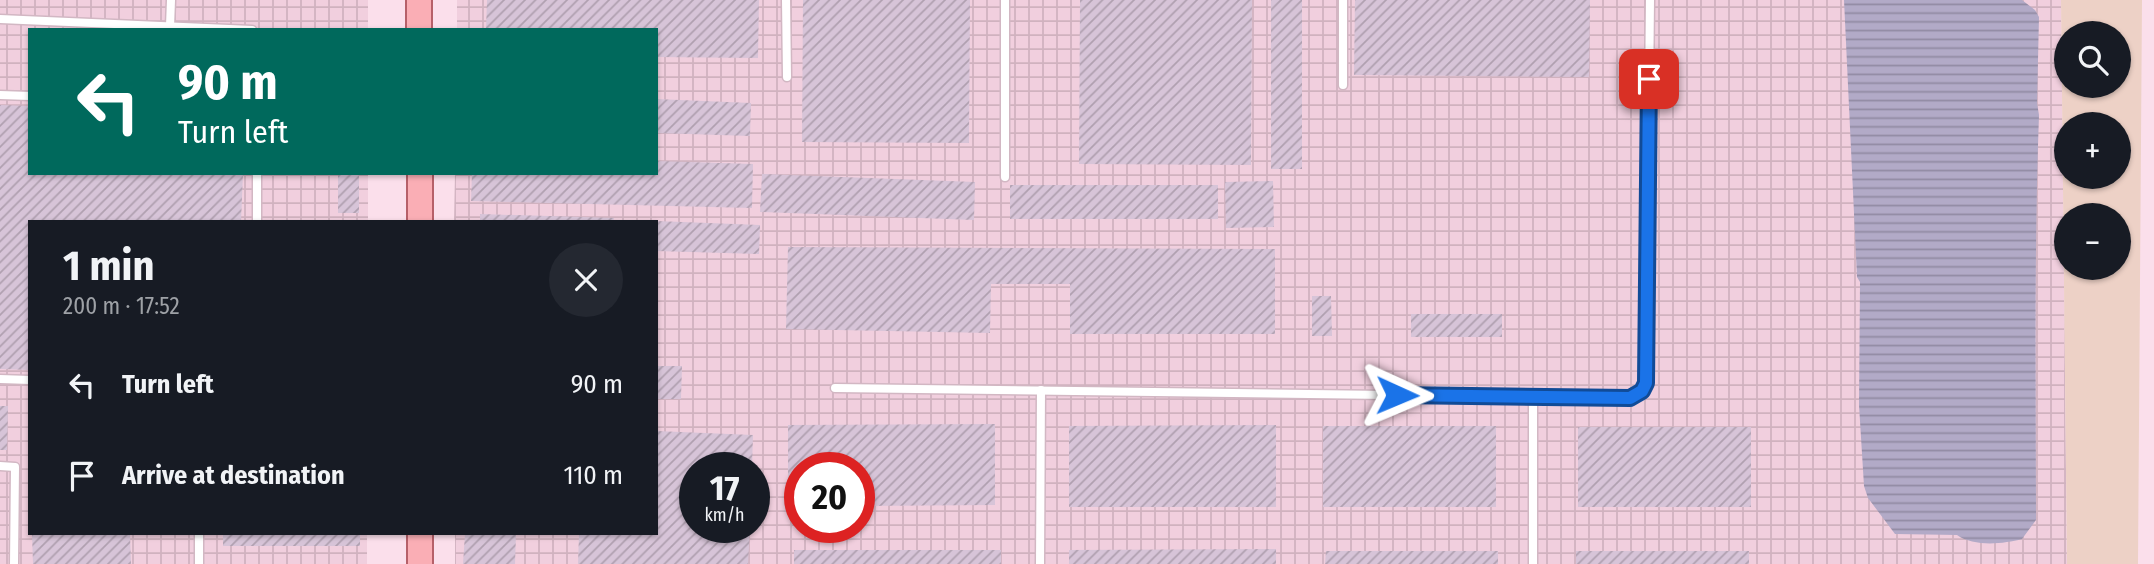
<!DOCTYPE html>
<meta charset="utf-8">
<style>
body{margin:0;font-family:"Fira Sans Condensed",sans-serif;background:#242831;color:#f1f3f6;height:100vh;display:flex;flex-direction:column;font-size:26px;white-space:nowrap}
*{box-sizing:border-box;margin:0}
p{font-size:23px;color:#9ea1a6}
.icon{flex:none;width:38px;height:38px;fill:none;stroke:currentColor;stroke-width:2;stroke-linecap:round;stroke-linejoin:round}
.map{position:relative;flex:1;overflow:hidden}
.sheet{position:absolute;left:28px;top:220px;width:630px;height:315px;display:flex;flex-direction:column;background:#171b24;border-radius:0px;box-shadow:0 2px 5px #0004}
.sheet>*{flex:none}
.hud{position:absolute;left:28px;top:28px;width:630px;height:147px;border-radius:0px;box-shadow:0 2px 5px #0004;background:#00695c;color:#fff;overflow:hidden}
.buttons{position:absolute;left:2054px;top:21px;display:grid;gap:14px}
.buttons a{display:grid;place-items:center;width:77px;height:77px;border-radius:50%;background:#171b24;box-shadow:0 2px 5px #0004;font-size:35px}
.speed{position:absolute;left:679px;top:452px;display:flex;gap:14px;font-size:35px;font-weight:700;text-align:center}
.speed>*{display:grid;place-content:center;width:91px;height:91px;border-radius:50%;background:#171b24;box-shadow:0 2px 5px #0004;line-height:1}
.speed small{font-size:18px;font-weight:400}
.speed .limit{border:10px solid #d22;background:#fff;color:#111}
.pin{position:absolute;display:grid;place-items:center;width:60px;height:60px;color:#fff;margin:-30px;border-radius:14px;box-shadow:0 4px 10px #0006}
.me{position:absolute;width:77px;margin:-38px;rotate:91deg;stroke-linejoin:round;filter:drop-shadow(0 0 5px #0008)}
.turn{display:flex;align-items:center;gap:24px;height:147px;padding:0 35px;font-size:32px}
.turn .icon{width:91px;height:91px;stroke-width:2.5}
.turn b{display:block;font-size:49px;line-height:60px}
.round{display:grid;place-items:center;flex:none;width:74px;height:74px;border-radius:37px;background:#242831}
.headline{display:flex;align-items:center;justify-content:space-between;height:119px;padding:0 35px}
h1{font-size:42px;font-weight:700;line-height:52px}
ul{padding:0;list-style:none}
li{display:flex;align-items:center;gap:21px;height:91px;padding:0 35px}
li div{flex:1}
li b{display:block;font-size:26px}
li em{font-style:normal}
.map>svg:first-child{display:block}
.industrial{fill:url(#industrial-grid);fill-rule:evenodd}
.green{fill:#edd1c6;fill-rule:evenodd}
.water{fill:url(#water-rules)}
.building{fill:url(#building-hatch)}
.lines{fill:none;stroke-linecap:round;stroke-linejoin:round}
.lane-casing{stroke:#d2b7c3;stroke-width:11}
.primary-casing{stroke:#b66069;stroke-width:28}
.lane{stroke:#fff;stroke-width:8}
.primary{stroke:#faaeb5;stroke-width:24}
.route-casing{stroke:#114b97;stroke-width:18}
.route{stroke:#1a73e8;stroke-width:12}
</style>
<div class="map">
<svg width="2154" height="564" viewBox="0 0 2154 564">
<defs>
<pattern id="industrial-grid" width="8" height="8" patternUnits="userSpaceOnUse" patternTransform="scale(1.75)"><rect width="8" height="8" fill="#f1cfde"/><path d="M0 4h8M4 0v8" fill="none" stroke="#d0b2bf"/></pattern>
<pattern id="water-rules" width="6" height="5" patternUnits="userSpaceOnUse" patternTransform="scale(1.75)"><rect width="6" height="5" fill="#b2aac7"/><path d="M0 2.5h6" fill="none" stroke="#928ba3"/></pattern>
<pattern id="building-hatch" width="6" height="6" patternUnits="userSpaceOnUse" patternTransform="scale(1.75)"><rect width="6" height="6" fill="#d7c4d8"/><path d="M-1 1l2-2M0 6l6-6M5 7l2-2" fill="none" stroke="#b0a0b0"/></pattern>
</defs>
<rect width="100%" height="100%" fill="#fbdfeb"/>
<!-- industrial -->
<g class="industrial">
<path d="M0 0H368V30H30V173H368V222H30V534H367V564H0Z"/>
<path d="M457 0H2061L2067 564H455V534H656V222H454L455 173H656V30H457ZM695 467H754V527H695ZM800 467H859V527H800Z"/>
</g>
<!-- green -->
<path class="green" d="M2061 0H2142L2138 564H2067ZM2067 33H2119V86H2067ZM2067 124H2119V177H2067ZM2067 215H2119V268H2067Z"/>
<!-- water -->
<path class="water" d="M1844 0H2022L2035 10 2039 17 2037 103 2039 115C2034 250 2036 385 2036 520L2022 539C2003 544 1974 547 1957 535L1895 534 1868 498 1864 486 1859 405 1860 282 1857 277Z"/>
<!-- building -->
<g class="building">
<path d="M487 0H759L758 58 656 57V30H486Z"/>
<path d="M803 0H970L969 143 802 142Z"/>
<path d="M1080 0H1252L1251 165 1079 164Z"/>
<rect x="1271" y="0" width="31" height="169"/>
<path d="M1355 0H1590L1589 77 1354 75Z"/>
<path d="M656 99 751 103 750 136 656 133Z"/>
<path d="M0 105 30 106V173H243L241 222H30V370L0 369Z"/>
<path d="M656 161 753 164 752 208 471 201 472 173H656Z"/>
<rect x="338" y="173" width="21" height="40"/>
<path d="M762 174 975 182 974 220 760 212Z"/>
<path d="M1273 181 1274 227 1226 228 1225 182Z"/>
<rect x="1010" y="185" width="208" height="34"/>
<path d="M480 214 614 218 613 222H480Z"/>
<path d="M656 221 760 225 759 254 656 251Z"/>
<path d="M788 247 1275 249V334H1070V284H991L990 333 786 329Z"/>
<path d="M1312 296H1331L1332 336H1312Z"/>
<rect x="1411" y="314" width="91" height="23"/>
<path d="M656 366H682L681 399H656Z"/>
<path d="M0 406H8L7 450H0Z"/>
<path d="M995 424V505L859 506V467H800V506H788V425Z"/>
<path d="M1276 425V507H1069V426Z"/>
<rect x="1323" y="426" width="173" height="81"/>
<rect x="1578" y="427" width="173" height="80"/>
<path d="M656 431 753 435 752 467H695V527H750L748 564H578L579 534H656Z"/>
<path d="M32 534H130L131 564H33Z"/>
<rect x="223" y="534" width="137" height="12"/>
<path d="M465 534H516L515 564H463Z"/>
<path d="M1276 549V564H1069V550Z"/>
<rect x="794" y="550" width="207" height="14"/>
<path d="M1326 551H1498V564H1325Z"/>
<rect x="1576" y="551" width="173" height="13"/>
</g>
<g class="lines">
<!-- lane casing -->
<g class="lane-casing">
<g id="lane">
<path d="M786 0 787 77"/>
<path d="M0 19 252 30"/>
<path d="M170 26 171 0"/>
<path d="M1343 85V0"/>
<path d="M0 95 30 96"/>
<path d="M1005 177V0"/>
<path d="M257 222V173"/>
<path d="M0 379 30 380"/>
<path d="M835 388 1630 398 1642 391 1646 383 1650 0"/>
<path d="M1533 397V564"/>
<path d="M0 466 15 467 14 564"/>
<path d="M199 534V564"/>
<path d="M1040 564 1041 390"/>
</g>
</g>
<!-- primary casing -->
<g class="primary-casing">
<g id="primary">
<path d="M419 0V30"/>
<path d="M420 173V222"/>
<path d="M420 534V564"/>
</g>
</g>
<!-- lane -->
<use href="#lane" class="lane"/>
<!-- primary -->
<use href="#primary" class="primary"/>
</g>
<g class="lines">
<!-- route casing -->
<g class="route-casing">
<path id="route" d="M1397 395 1630 398 1642 391 1646 383 1649 79"/>
</g>
<!-- route -->
<use href="#route" class="route"/>
</g>
</svg>
<div class="buttons">
<a><svg class="icon" aria-label="search" viewBox="0 0 24 24"><circle cx="10" cy="10" r="6"/><path d="M15 15l6 6"/></svg></a>
<a>+</a>
<a>−</a>
</div>
<div class="speed"><div>17<small>km/h</small></div><div class="limit">20</div></div>
<div class="pin" style="left:1649px;top:79px;background:#d93025"><svg class="icon" aria-label="arrive" viewBox="0 0 24 24"><path d="M6 21V4h12l-3 4 3 4H6"/></svg></div>
<svg class="me" style="left:1397px;top:395px" viewBox="-20 -20 40 40"><path d="M0-17L14 15 0 8-14 15z" fill="#1a73e8" stroke="#fff" stroke-width="4"/></svg>
<div class="hud">
<div class="turn"><svg class="icon" aria-label="left" viewBox="0 0 24 24"><path d="M17 20v-9H6M10 6l-5 5 5 5"/></svg><div><b>90 m</b>Turn left</div></div>
</div>
<section class="sheet">
<div class="headline"><div><h1>1 min</h1><p>200 m · 17:52</p></div><a class="round"><svg class="icon" aria-label="close" viewBox="0 0 24 24"><path d="M6 6l12 12M18 6L6 18"/></svg></a></div>
<ul>
<li><svg class="icon" aria-label="left" viewBox="0 0 24 24"><path d="M17 20v-9H6M10 6l-5 5 5 5"/></svg><div><b>Turn left</b></div><em>90 m</em></li>
<li><svg class="icon" aria-label="arrive" viewBox="0 0 24 24"><path d="M6 21V4h12l-3 4 3 4H6"/></svg><div><b>Arrive at destination</b></div><em>110 m</em></li>
</ul>
</section>
</div>
